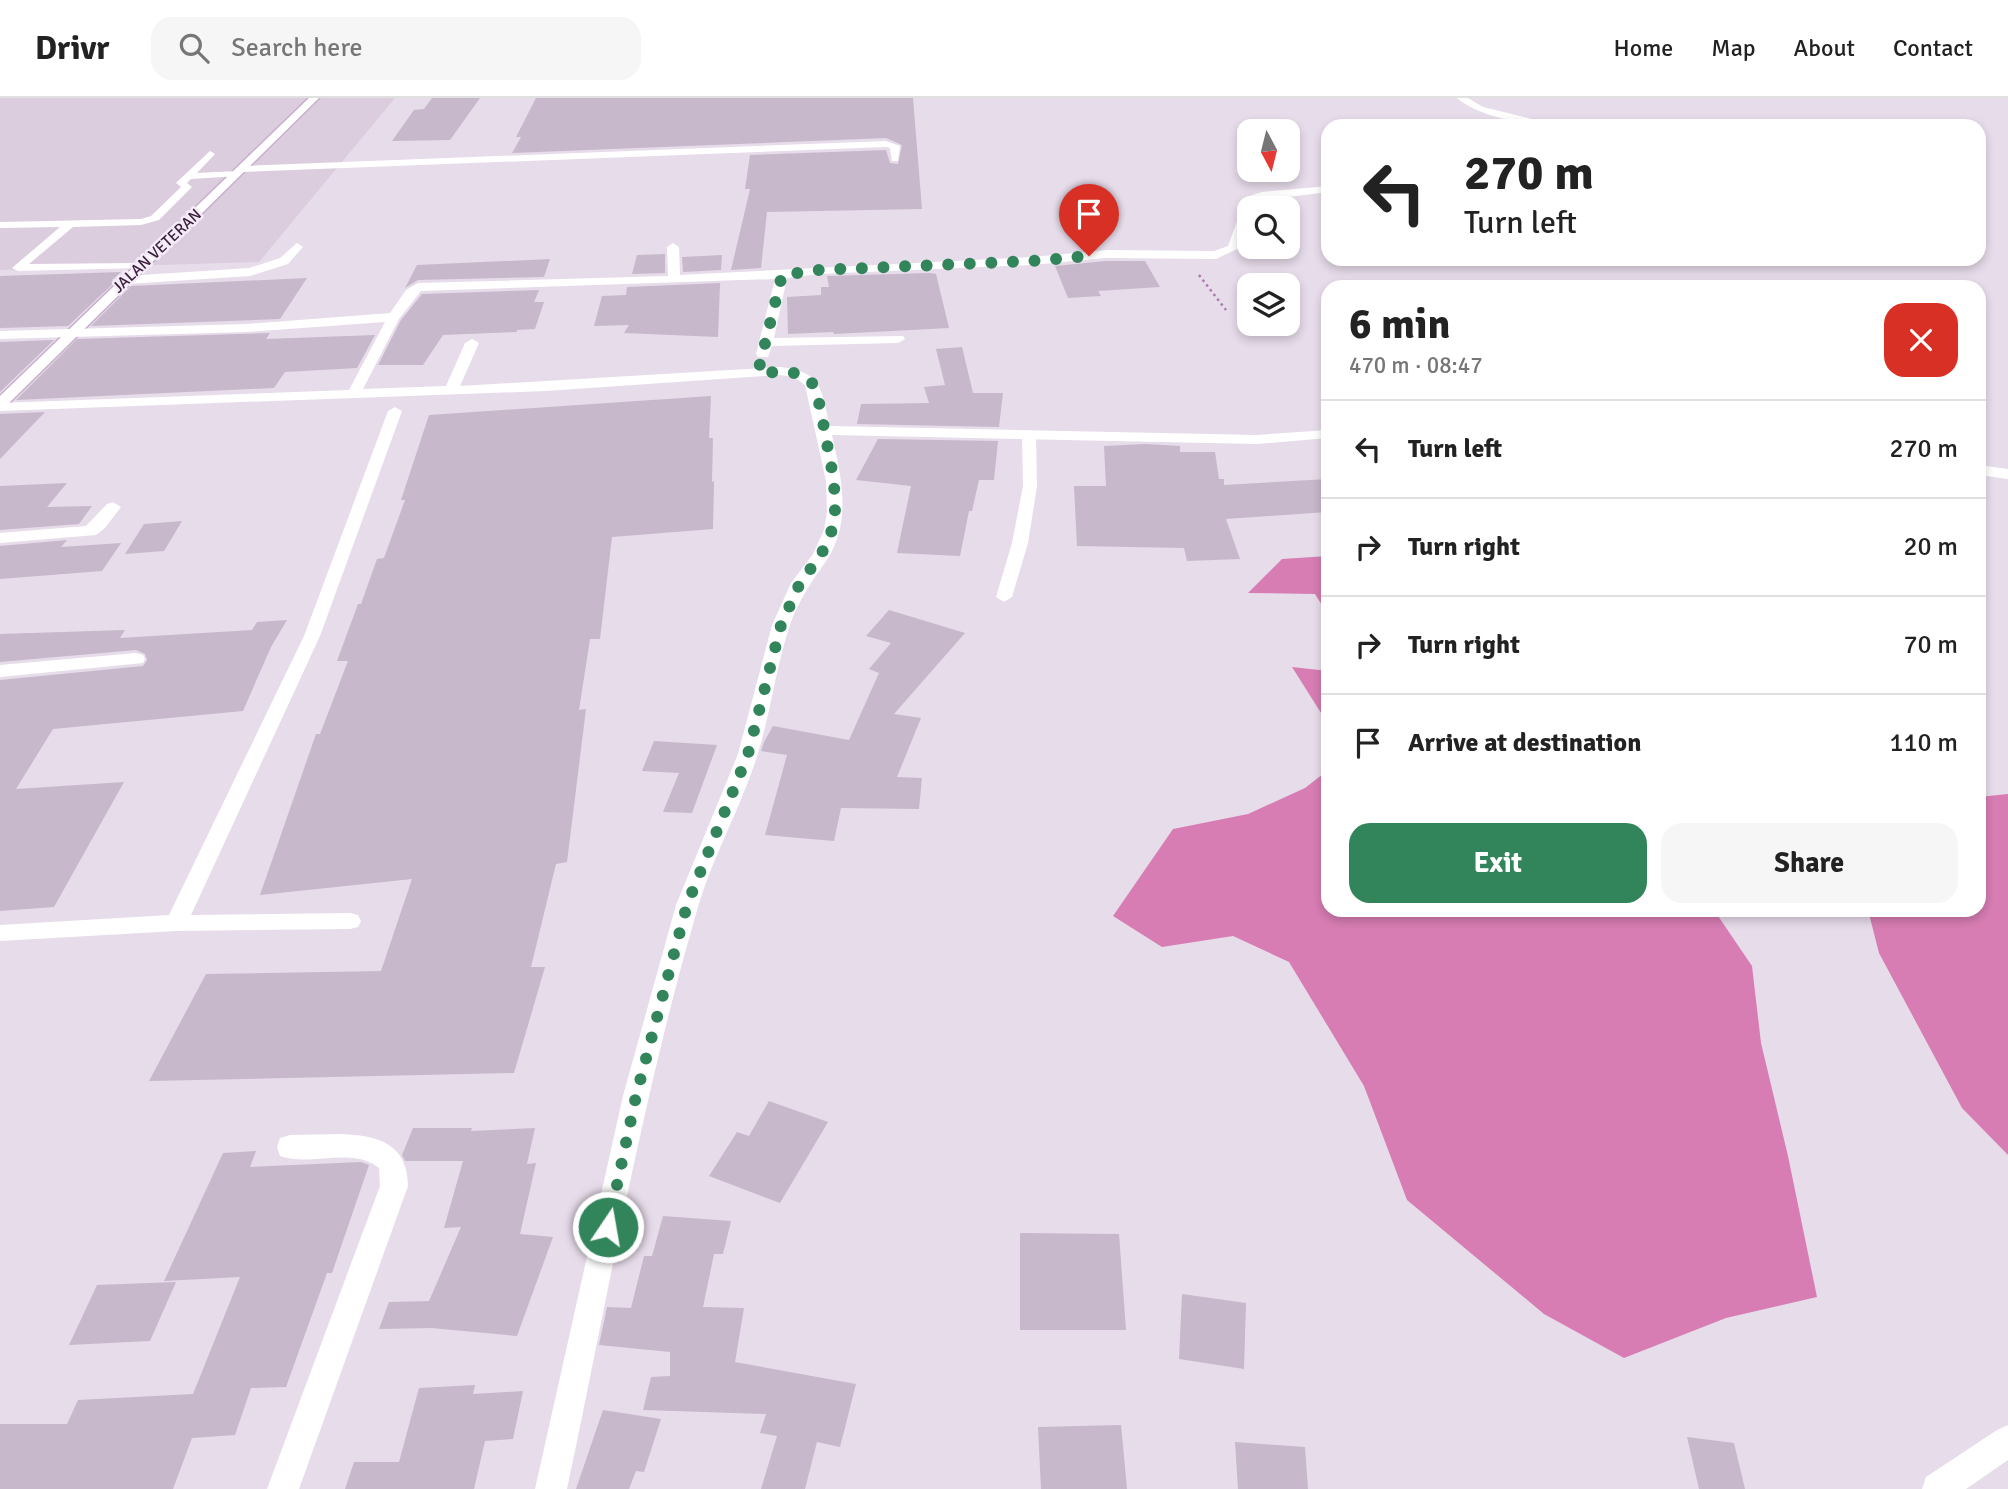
<!DOCTYPE html>
<meta charset="utf-8">
<style>
body{margin:0;font-family:Signika,sans-serif;background:#f6f6f6;color:#222;height:100vh;display:flex;flex-direction:column;font-size:26px;white-space:nowrap}
*{box-sizing:border-box;margin:0}
p{font-size:23px;color:#767676}
.icon{flex:none;width:38px;height:38px;fill:none;stroke:currentColor;stroke-width:2;stroke-linecap:round;stroke-linejoin:round}
.map{position:relative;flex:1;overflow:hidden}
.details{position:absolute;left:1321px;top:182px;width:665px;height:637px;display:flex;flex-direction:column;background:#fff;border-radius:21px;box-shadow:0 4px 10px #0003}
.details>*{flex:none}
.banner{position:absolute;left:1321px;top:21px;width:665px;height:147px;border-radius:21px;box-shadow:0 4px 10px #0003;background:#fff;color:#222;overflow:hidden}
.needle{width:46px;rotate:173deg}
.buttons{position:absolute;left:1237px;top:21px;display:grid;gap:14px}
.buttons a{display:grid;place-items:center;width:63px;height:63px;border-radius:14px;background:#fff;box-shadow:0 4px 10px #0003;font-size:35px}
.pin{position:absolute;display:grid;place-items:center;width:60px;height:60px;color:#fff;margin:-72px -30px;border-radius:50% 50% 50% 0;rotate:-45deg;box-shadow:0 0 7px #0007}
.pin .icon{rotate:45deg}
.me{position:absolute;width:77px;margin:-38px;rotate:12deg;stroke-linejoin:round;filter:drop-shadow(0 0 5px #0008)}
.turn{display:flex;align-items:center;gap:24px;height:147px;padding:0 28px;font-size:32px}
.turn .icon{width:91px;height:91px;stroke-width:2.5}
.turn b{display:block;font-size:49px;line-height:60px}
.round{display:grid;place-items:center;flex:none;width:74px;height:74px;border-radius:21px;background:#f6f6f6}
.overview{display:flex;align-items:center;justify-content:space-between;height:119px;padding:0 28px}
h1{font-size:42px;font-weight:700;line-height:52px}
.primary-button{display:flex;gap:14px;margin-top:auto;padding:14px 28px}
.primary-button a{flex:1;height:80px;border-radius:21px;background:#32855a;color:#fff;font-size:28px;font-weight:700;line-height:80px;text-align:center}
.primary-button a+a{background:#f6f6f6;color:#222}
ul{padding:0;list-style:none}
li{display:flex;align-items:center;gap:21px;height:98px;padding:0 28px;border-top:2px solid #e0e0e0}
li div{flex:1}
li b{display:block;font-size:26px}
li em{font-style:normal}
header{display:flex;align-items:center;gap:42px;box-sizing:border-box;height:98px;padding:0 35px;background:#fff;border-bottom:2px solid #e0e0e0}
header strong{font-size:33px}
nav{display:flex;gap:38px;margin-inline-start:auto;font-size:24px}
.search{width:490px;height:63px;background:#f6f6f6;display:flex;align-items:center;gap:18px;box-sizing:border-box;padding:0 24px;border-radius:21px;color:#767676;font-size:26px}
.map>svg:first-child{display:block}
.built{fill:#dbcdde}
.water{fill:#d77db3}
.building{fill:#c7b8cb}
.lines{fill:none;stroke-linecap:round;stroke-linejoin:round}
.secondary-casing{stroke:#c7aecb;stroke-width:3}
.path{stroke:#ad79b1;stroke-width:2.5;stroke-dasharray:2.5 3.5;stroke-linecap:butt}
.lane{fill:#fff;fill-rule:evenodd}
.street{fill:#fff;fill-rule:evenodd}
.secondary{fill:#fff;fill-rule:evenodd}
.route{stroke:#32855a;stroke-width:12;stroke-dasharray:0 21.6}
.labels{text-anchor:middle;dominant-baseline:central;stroke-width:5;stroke-linejoin:round;paint-order:stroke}
.far-street-label{font-size:16px;fill:#3a1d3b;stroke:#f4ecf7}
</style>
<header>
<strong>Drivr</strong>
<div class="search"><svg class="icon" aria-label="search" viewBox="0 0 24 24"><circle cx="10" cy="10" r="6"/><path d="M15 15l6 6"/></svg>Search here</div>
<nav><a>Home</a><a>Map</a><a>About</a><a>Contact</a></nav>
</header>
<div class="map">
<svg width="2008" height="1391" viewBox="0 0 2008 1391">
<rect width="100%" height="100%" fill="#e7dcea"/>
<!-- built -->
<path class="built" d="M0 0H395L259 164 0 172Z"/>
<!-- water -->
<g class="water">
<path d="M1328 458V517L1315 496 1248 495 1282 461Z"/>
<path d="M1292 569 1328 573V626Z"/>
<path d="M1328 672V812H1714L1752 868 1761 945 1788 1058 1817 1199 1726 1220 1624 1260 1544 1216 1407 1102 1364 988 1289 864 1233 838 1162 849 1113 818 1173 731 1248 716 1305 690Z"/>
<path d="M2008 696V1057L1962 1010 1879 855 1868 812H1979V699Z"/>
</g>
<!-- building -->
<g class="building">
<path d="M432 0H480L450 42 392 43 414 12 424 11Z"/>
<path d="M536 0H913L922 111 767 114 761 170 731 172 750 91H745L750 57 886 52 890 65 898 66 902 47 886 40 512 55 521 39H516Z"/>
<path d="M665 156V175L632 176 637 157Z"/>
<path d="M722 157 721 172 683 174 682 159Z"/>
<path d="M550 161 544 179 418 182 405 190 417 167Z"/>
<path d="M1106 163H1145L1160 189 1098 193 1101 198 1068 200 1055 168Z"/>
<path d="M121 174 112 182H117L68 228 0 230V178Z"/>
<path d="M930 175 936 176 949 230 834 236 833 234 788 236 787 199 821 197V189H829L827 178Z"/>
<path d="M307 180 280 221 91 228 131 188Z"/>
<path d="M720 185 718 239 624 235 629 227 594 228 602 198 626 197 627 189Z"/>
<path d="M539 192 534 204H544L535 231 517 232V234L443 237 423 267H378L401 222 422 196Z"/>
<path d="M270 235 266 241 375 237 357 270 285 274 274 290 16 302 77 241Z"/>
<path d="M54 242 0 294V244Z"/>
<path d="M962 249 973 295H1003L999 329 857 326 861 306 929 305 924 289 945 287 936 251Z"/>
<path d="M711 298 709 340H713L712 384 714 383 713 431 612 439 600 541H590L579 612 586 611 567 764 556 766 531 869H545L514 975 149 983 206 876 381 873 412 781 260 797 316 636H320L348 563H337L358 506H361L377 461 384 460 405 402H401L429 317Z"/>
<path d="M45 314 0 361V316Z"/>
<path d="M878 341 998 343 994 382H979L972 413H969L960 458 897 455 911 388 856 382Z"/>
<path d="M1146 346 1180 348V354H1215L1219 381H1224V387L1328 381V414L1226 421 1240 461 1187 463 1184 450 1077 448 1074 388H1106L1104 348Z"/>
<path d="M67 385 47 409 92 408 79 426 0 432V388Z"/>
<path d="M182 423 164 453 125 456 144 426Z"/>
<path d="M67 442 61 449 121 445 102 473 0 481V448Z"/>
<path d="M889 512 965 535 894 616 921 620 897 679 922 680 919 711 841 710 834 743 765 737 787 657 761 653 764 644 773 628 849 642 879 575 869 571 891 545 866 538Z"/>
<path d="M287 522 271 549 243 613 53 631 16 691 124 684 54 809 0 813V582L143 568 147 562 145 556 136 552 0 564V536L125 532 120 540 252 532 257 524Z"/>
<path d="M654 643 717 647 692 715 663 714 679 675 642 673Z"/>
<path d="M769 1003 828 1024 780 1105 709 1078 737 1034 749 1038Z"/>
<path d="M413 1030H472L471 1033 535 1030 527 1066 536 1065 520 1136 553 1139 517 1238 431 1230 379 1231 389 1204 429 1203 461 1129 444 1130 463 1063H405L402 1057Z"/>
<path d="M256 1053 250 1069 361 1064 369 1067 332 1175H327L286 1289 251 1290 235 1337 192 1340 173 1391H0V1326H67L78 1302 193 1296 240 1179 164 1183 223 1055Z"/>
<path d="M663 1118 731 1123 723 1156H714L703 1209 744 1210 735 1264 856 1286 840 1349 817 1344 805 1391H761L777 1338 760 1335 766 1316 643 1312 651 1279 670 1278V1254L599 1247 607 1209 631 1210 644 1158H652Z"/>
<path d="M1020 1135 1119 1136 1126 1232H1020Z"/>
<path d="M176 1184 150 1243 69 1247 97 1187Z"/>
<path d="M1182 1196 1246 1205 1244 1271 1179 1261Z"/>
<path d="M475 1287 473 1296 523 1293 513 1341 485 1343 474 1391H345L354 1364H399L419 1290Z"/>
<path d="M603 1312 661 1321 644 1374 636 1373 629 1391H576Z"/>
<path d="M1121 1327 1127 1391H1041L1038 1329Z"/>
<path d="M1687 1339 1734 1345 1745 1391H1699Z"/>
<path d="M1235 1344 1305 1349 1308 1391H1238Z"/>
</g>
<g class="lines">
<!-- secondary casing -->
<g class="secondary-casing">
<path id="secondary" d="M309 0H319L5 309 0 310V298Z"/>
</g>
<!-- path -->
<path class="path" d="M1199 177 1226 212"/>
<!-- lane -->
<g class="lane">
<path d="M886 43 900 48 898 63H892L890 50 886 49 241 74 236 71 241 68Z"/>
<path d="M210 53 215 56 197 75 237 73 240 74V78L191 81 187 85 192 89 159 122 141 127 73 129 29 166 139 165 145 168 143 170 18 173 12 170 60 129 0 130V124L141 121 151 118 181 89 176 85 178 83Z"/>
<path d="M395 309 402 313 320 538 191 817 350 815 358 817 361 823 358 829 350 831 176 833 0 843V827L169 817 304 538 388 313Z"/>
<path d="M1029 332 1036 336 1037 388 1028 445 1012 499 1004 504 996 499 1012 445 1023 388 1022 336Z"/>
</g>
<!-- street -->
<g class="street">
<path d="M1457 0H1468L1483 9 1561 28C1531 28 1480 20 1457 0Z"/>
<path d="M1328 88V94L1255 103 1254 110H1250V125L1239 150 1216 161 1106 160 1032 167 819 176 787 180 774 240 903 238 905 241 898 245 772 248 768 259H758L756 256 775 181 421 193 399 221 363 291 446 288 465 245 472 241 479 245 460 288 780 269C823 274 821 291 830 328L1257 337 1328 332V340L1257 346 832 337C841 378 852 422 828 460 813 482 799 501 790 527 776 568 771 613 758 655 742 708 713 757 698 809 642 1000 608 1197 567 1391H535L623 998 676 807 738 656 772 527 791 485 813 456 824 432 827 414 826 383 805 287 794 279 780 277 546 293 0 313V305L349 292 385 224 247 234 0 241V233L247 226 390 215 406 192 418 185 668 178 667 149 673 145 679 149 680 177 1032 159 1106 152 1214 153 1228 148 1246 99 1262 94Z"/>
<path d="M297 145 303 149 288 166 250 178 127 186 121 182 127 178 249 170 280 160Z"/>
<path d="M1979 367 2008 371V381L1979 377Z"/>
<path d="M113 404 121 409 105 430 96 437 0 445V435L86 428 107 406Z"/>
<path d="M136 555 143 557 145 561 143 565 0 579V567Z"/>
<path d="M342 1036C379 1038 407 1045 408 1088L299 1391H267L380 1088 379 1070C352 1048 311 1069 280 1058L277 1049 280 1040 290 1037Z"/>
<path d="M2008 1327V1362L1966 1391H1922L1926 1379 1997 1332Z"/>
</g>
<!-- secondary -->
<use href="#secondary" class="secondary"/>
</g>
<g class="lines">
<!-- route -->
<path class="route" d="M608 1129 636 998 687 807 748 656 781 527 800 485 821 457 832 432 835 414 834 383 820 308 812 285 797 275 758 274 782 177 819 172 1032 163 1089 158"/>
</g>
<g class="labels">
<!-- far-street labels -->
<g class="far-street-label">
<text transform="translate(157 153) rotate(-43)">JALAN VETERAN</text>
</g>
</g>
</svg>
<div class="buttons">
<a><svg class="needle" viewBox="-14 -14 28 28"><path d="M0-13l5 13h-10z" fill="#e53935"/><path d="M0 13l5-13h-10z" fill="#767676"/></svg></a>
<a><svg class="icon" aria-label="search" viewBox="0 0 24 24"><circle cx="10" cy="10" r="6"/><path d="M15 15l6 6"/></svg></a>
<a><svg class="icon" aria-label="layers" viewBox="0 0 24 24"><path d="M12 4l9 5-9 5-9-5zM3 14l9 5 9-5"/></svg></a>
</div>
<div class="pin" style="left:1089px;top:158px;background:#d93025"><svg class="icon" aria-label="arrive" viewBox="0 0 24 24"><path d="M6 21V4h12l-3 4 3 4H6"/></svg></div>
<svg class="me" style="left:608px;top:1129px" viewBox="-20 -20 40 40"><circle r="17" fill="#32855a" stroke="#fff" stroke-width="3"/><path d="M0-11L8 9 0 5-8 9z" fill="#fff"/></svg>
<div class="banner">
<div class="turn"><svg class="icon" aria-label="left" viewBox="0 0 24 24"><path d="M17 20v-9H6M10 6l-5 5 5 5"/></svg><div><b>270 m</b>Turn left</div></div>
</div>
<section class="details">
<div class="overview"><div><h1>6 min</h1><p>470 m · 08:47</p></div><a class="round" style="background:#d93025;color:#fff"><svg class="icon" aria-label="close" viewBox="0 0 24 24"><path d="M6 6l12 12M18 6L6 18"/></svg></a></div>
<ul>
<li><svg class="icon" aria-label="left" viewBox="0 0 24 24"><path d="M17 20v-9H6M10 6l-5 5 5 5"/></svg><div><b>Turn left</b></div><em>270 m</em></li>
<li><svg class="icon" aria-label="right" viewBox="0 0 24 24"><path d="M7 20v-9h11M14 6l5 5-5 5"/></svg><div><b>Turn right</b></div><em>20 m</em></li>
<li><svg class="icon" aria-label="right" viewBox="0 0 24 24"><path d="M7 20v-9h11M14 6l5 5-5 5"/></svg><div><b>Turn right</b></div><em>70 m</em></li>
<li><svg class="icon" aria-label="arrive" viewBox="0 0 24 24"><path d="M6 21V4h12l-3 4 3 4H6"/></svg><div><b>Arrive at destination</b></div><em>110 m</em></li>
</ul>
<div class="primary-button"><a>Exit</a><a>Share</a></div>
</section>
</div>
